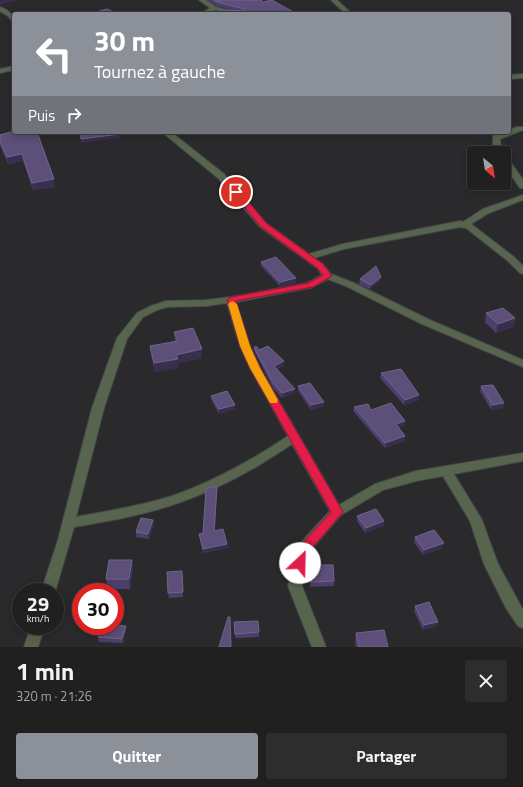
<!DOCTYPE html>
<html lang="fr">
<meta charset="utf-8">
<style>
body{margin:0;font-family:"Titillium Web",sans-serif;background:#2d2d2e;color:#f1f3f6;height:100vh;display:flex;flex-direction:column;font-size:15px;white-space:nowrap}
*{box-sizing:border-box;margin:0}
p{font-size:13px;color:#a2a3a5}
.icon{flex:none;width:22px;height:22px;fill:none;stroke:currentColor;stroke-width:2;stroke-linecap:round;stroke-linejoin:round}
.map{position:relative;height:647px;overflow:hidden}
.drawer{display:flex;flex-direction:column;background:#202021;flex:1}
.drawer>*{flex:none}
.hud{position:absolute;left:12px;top:12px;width:499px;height:122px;border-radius:4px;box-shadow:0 2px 10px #0003,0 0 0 1px #3d3e3f;background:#8c9099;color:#fff;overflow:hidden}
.needle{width:26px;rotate:150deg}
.tools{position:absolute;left:467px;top:146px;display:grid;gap:8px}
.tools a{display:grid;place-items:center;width:44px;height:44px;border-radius:4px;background:#202021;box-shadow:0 2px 10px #0003,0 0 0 1px #3d3e3f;font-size:20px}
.speed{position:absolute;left:12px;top:583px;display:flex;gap:8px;font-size:20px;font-weight:700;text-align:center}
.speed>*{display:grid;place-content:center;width:52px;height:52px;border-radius:50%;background:#202021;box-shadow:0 2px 10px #0003,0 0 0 1px #3d3e3f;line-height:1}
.speed small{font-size:10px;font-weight:400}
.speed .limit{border:6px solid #d22;background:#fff;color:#111}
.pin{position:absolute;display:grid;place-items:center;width:34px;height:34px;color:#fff;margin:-17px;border:2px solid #fff;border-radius:50%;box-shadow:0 1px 4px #0007}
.me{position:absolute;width:44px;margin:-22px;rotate:24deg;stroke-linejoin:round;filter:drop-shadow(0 0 3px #0008)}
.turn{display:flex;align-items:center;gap:14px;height:84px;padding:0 16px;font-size:18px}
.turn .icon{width:52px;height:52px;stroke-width:2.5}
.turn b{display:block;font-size:28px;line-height:34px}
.then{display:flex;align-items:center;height:38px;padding:0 16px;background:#0003;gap:8px;font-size:15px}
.round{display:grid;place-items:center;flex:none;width:42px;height:42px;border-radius:4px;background:#2d2d2e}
.headline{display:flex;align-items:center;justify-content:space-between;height:68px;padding:0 16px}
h1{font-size:24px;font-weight:700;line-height:30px}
.button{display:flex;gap:8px;margin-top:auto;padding:8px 16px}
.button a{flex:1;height:46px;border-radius:4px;background:#8c9099;color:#fff;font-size:16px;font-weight:700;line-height:46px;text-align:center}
.button a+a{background:#2d2d2e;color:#f1f3f6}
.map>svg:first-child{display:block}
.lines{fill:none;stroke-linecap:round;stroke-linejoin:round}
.street-casing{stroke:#474748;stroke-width:2}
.street{fill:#57654f;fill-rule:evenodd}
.wall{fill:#4c3e6d}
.shaded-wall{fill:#382f4e}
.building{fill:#5c4f79;stroke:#706589}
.route{fill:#e11d48;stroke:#92132f}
.slow{fill:#f59e0b}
</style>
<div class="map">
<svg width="523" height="647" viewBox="0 0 523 647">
<rect width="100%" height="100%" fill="#2a2a2c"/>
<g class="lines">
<!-- street casing -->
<g class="street-casing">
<g id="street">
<path d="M199 0H206L216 7 243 14H233L215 10 207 14H200L210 8Z"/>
<path d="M331 0H337L352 14H346Z"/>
<path d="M0 7C8 10 14 14 14 23L8 16 0 11Z"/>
<path d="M14 66V70L0 73V69Z"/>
<path d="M523 74V78L509 79V75Z"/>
<path d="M517 127H523V130L500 139 501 147 504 153H496L493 147V136L503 132H509V130Z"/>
<path d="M162 132H171L224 174 266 223 309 254 343 244 460 221 463 222 483 209 523 195V200L489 213 471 224 514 257 523 266V274L520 273 508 261 466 228 460 227 344 249 314 258 323 264 331 274 354 283 430 320 523 360V367L422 324 348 287 328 279 310 288 236 302 250 346 260 368 339 505 375 484 416 471 523 453V461L454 474 482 520 498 564 523 610V628L518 626 506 608 484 564 470 521 443 476 416 481 383 490 341 515 308 553 302 586 326 647H312L288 586 297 547 330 511 292 444C257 468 219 489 178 503 144 515 109 521 74 527L55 592H41L58 540 92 408 117 338 137 313 151 306 166 301 206 300 231 297 307 283 322 275 317 268 260 227 218 178ZM227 303 240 346 250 368 288 436C252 460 213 482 172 496 141 506 108 511 76 517L104 408 127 339 143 317 157 310 167 307 206 306Z"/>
<path d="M504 157H507L523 180V188H520L504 165Z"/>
<path d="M31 626H45L38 647H24Z"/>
</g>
</g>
<!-- street -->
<use href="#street" class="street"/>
</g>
<!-- wall -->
<g class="wall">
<path d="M207 0H261L263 2 297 14H228V10L236 11 217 6Z"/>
<path d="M0 135 55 187 33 190 23 161 8 164 0 145Z"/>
<path d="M261 262 296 278V283L280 286 261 266Z"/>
<path d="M381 277 380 281 370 289 359 284 360 279Z"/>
<path d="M486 313 515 318 513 327 496 333 485 322Z"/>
<path d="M174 332 202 358 178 363V368L155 372 151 355 150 346 175 342Z"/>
<path d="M254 348 259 350 284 366 277 369 294 393 282 398 273 388 255 352Z"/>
<path d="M381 373 419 400 404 405 380 378Z"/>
<path d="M298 386 324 406 311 410 298 391Z"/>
<path d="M481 386 504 403 503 408 491 410 480 391Z"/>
<path d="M211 396 235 409 219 414 212 401Z"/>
<path d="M354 407 371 410 405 425 398 428 405 441 385 448 353 411Z"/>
<path d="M217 492 215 531 227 544 228 548 203 553 200 538 199 534 203 533Z"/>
<path d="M357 516 384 526 365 533 357 521Z"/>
<path d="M153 520 154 525 149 539 136 537V532Z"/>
<path d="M415 537 443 548 423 555 414 542Z"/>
<path d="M132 560 133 569 130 589H108L106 579Z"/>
<path d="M309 565 334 581V586L310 587Z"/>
<path d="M182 571 183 597 169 598 168 593Z"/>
<path d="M415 606 437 626 423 630 414 611Z"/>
<path d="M234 622 259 632V637L235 638Z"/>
<path d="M126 626V630L123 643 99 642 98 637Z"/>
<path d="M356 633 388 647H356L355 643Z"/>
</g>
<!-- shaded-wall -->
<g class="shaded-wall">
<path d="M2 0H18L8 2 0 5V1Z"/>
<path d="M120 134V138L81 143V139Z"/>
<path d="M22 154 23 161 8 164 7 157Z"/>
<path d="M54 179 55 187 33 190 32 183Z"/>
<path d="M381 277 380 281 370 289 371 285Z"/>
<path d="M296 278V283L280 286V282Z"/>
<path d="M515 318 513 327 496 333 498 324Z"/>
<path d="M202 349V358L178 363V368L155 372 154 363 176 355Z"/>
<path d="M284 361V366L274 371V366Z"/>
<path d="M295 389 294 393 282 398V393Z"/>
<path d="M419 395V400L404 405 405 400Z"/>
<path d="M324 402V406L311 410V405Z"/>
<path d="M504 403 503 408 491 410 492 405Z"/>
<path d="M235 405V409L219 414V409Z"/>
<path d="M405 421V425L395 429 396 424Z"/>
<path d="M405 436V441L385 448V443Z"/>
<path d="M217 487V492L214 535V531Z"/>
<path d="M153 520 154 525 149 539 148 534Z"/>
<path d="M384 521V526L365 533 366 528Z"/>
<path d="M444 543 443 548 423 555 424 550Z"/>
<path d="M227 544 228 548 203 553V549Z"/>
<path d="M132 560 133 569 130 589 129 579Z"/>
<path d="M438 622 437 626 423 630 424 625Z"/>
<path d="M126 626V630L123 643 122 639Z"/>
</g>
<!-- building -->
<g class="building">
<path d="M214 0H261L263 2 272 0 297 14H226L231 13 228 10 243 11 244 9 217 2Z"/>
<path d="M107 9 118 14H89Z"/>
<path d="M14 131V132H37L54 179 32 183 22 154 7 157 0 141V135Z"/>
<path d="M80 132H120V134L81 139Z"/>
<path d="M276 257 296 278 280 282 261 262Z"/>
<path d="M376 266 381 277 371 285 360 279Z"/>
<path d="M503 308 515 318 498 324 486 313Z"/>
<path d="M193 328 202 349 176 355 178 359 154 363 150 346 178 341 174 332Z"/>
<path d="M256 346 259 350 268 346 284 361 274 366 295 389 282 393 274 384 254 348Z"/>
<path d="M401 369 419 395 405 400 381 373Z"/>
<path d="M310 383 324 402 311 405 298 386Z"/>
<path d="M493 385 504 403 492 405 481 386Z"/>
<path d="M227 391 235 405 219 409 211 396Z"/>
<path d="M391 403 405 421 396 424 405 436 385 443 354 407 368 404 371 410Z"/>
<path d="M211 487H217L214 531 223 529 227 544 203 549 199 534 203 533 206 489Z"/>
<path d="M376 509 384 521 366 528 357 516Z"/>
<path d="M141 518 153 520 148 534 136 532Z"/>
<path d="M434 530 444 543 424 550 415 537Z"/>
<path d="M109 560H132L129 579H106Z"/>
<path d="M309 565H333L334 581 311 582Z"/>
<path d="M182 571 183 592 168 593 167 572Z"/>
<path d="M429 602 438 622 424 625 415 606Z"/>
<path d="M228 617H230L231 647H219Z"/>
<path d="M258 621 259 632 235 634 234 622Z"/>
<path d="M115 625 126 626 122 639 98 637 100 626H115Z"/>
<path d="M384 630 388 647H359L356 633Z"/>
</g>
<!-- route -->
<path class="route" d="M233 190H239L266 223 323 264 332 276 313 287 236 301 250 346 260 368 343 512 308 553 304 566 300 568 295 566 294 563 298 548 331 512 250 368 240 346 227 300 231 297 308 283 323 275 317 268 260 226 233 193Z"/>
<!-- slow -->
<path class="slow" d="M232 301 237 304 250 346 260 368 278 400 277 403H270L250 368 240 346 228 304Z"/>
</svg>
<div class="tools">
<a><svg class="needle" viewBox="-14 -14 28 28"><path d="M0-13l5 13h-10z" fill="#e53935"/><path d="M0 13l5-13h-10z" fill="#a2a3a5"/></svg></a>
</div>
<div class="speed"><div>29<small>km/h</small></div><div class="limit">30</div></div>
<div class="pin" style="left:236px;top:192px;background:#d93025"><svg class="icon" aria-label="arrive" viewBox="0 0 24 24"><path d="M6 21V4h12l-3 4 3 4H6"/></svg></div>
<svg class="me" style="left:300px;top:563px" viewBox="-20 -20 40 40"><circle r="19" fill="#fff"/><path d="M0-13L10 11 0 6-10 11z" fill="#e11d48"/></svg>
<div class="hud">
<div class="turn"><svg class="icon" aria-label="left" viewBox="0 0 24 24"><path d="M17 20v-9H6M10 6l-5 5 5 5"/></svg><div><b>30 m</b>Tournez à gauche</div></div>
<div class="then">Puis<svg class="icon" aria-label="right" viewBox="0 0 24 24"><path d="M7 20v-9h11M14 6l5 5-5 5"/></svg></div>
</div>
</div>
<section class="drawer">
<div class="headline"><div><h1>1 min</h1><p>320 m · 21:26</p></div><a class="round"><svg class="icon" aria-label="close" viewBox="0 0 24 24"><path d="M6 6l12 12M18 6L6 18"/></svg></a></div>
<div class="button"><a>Quitter</a><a>Partager</a></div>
</section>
